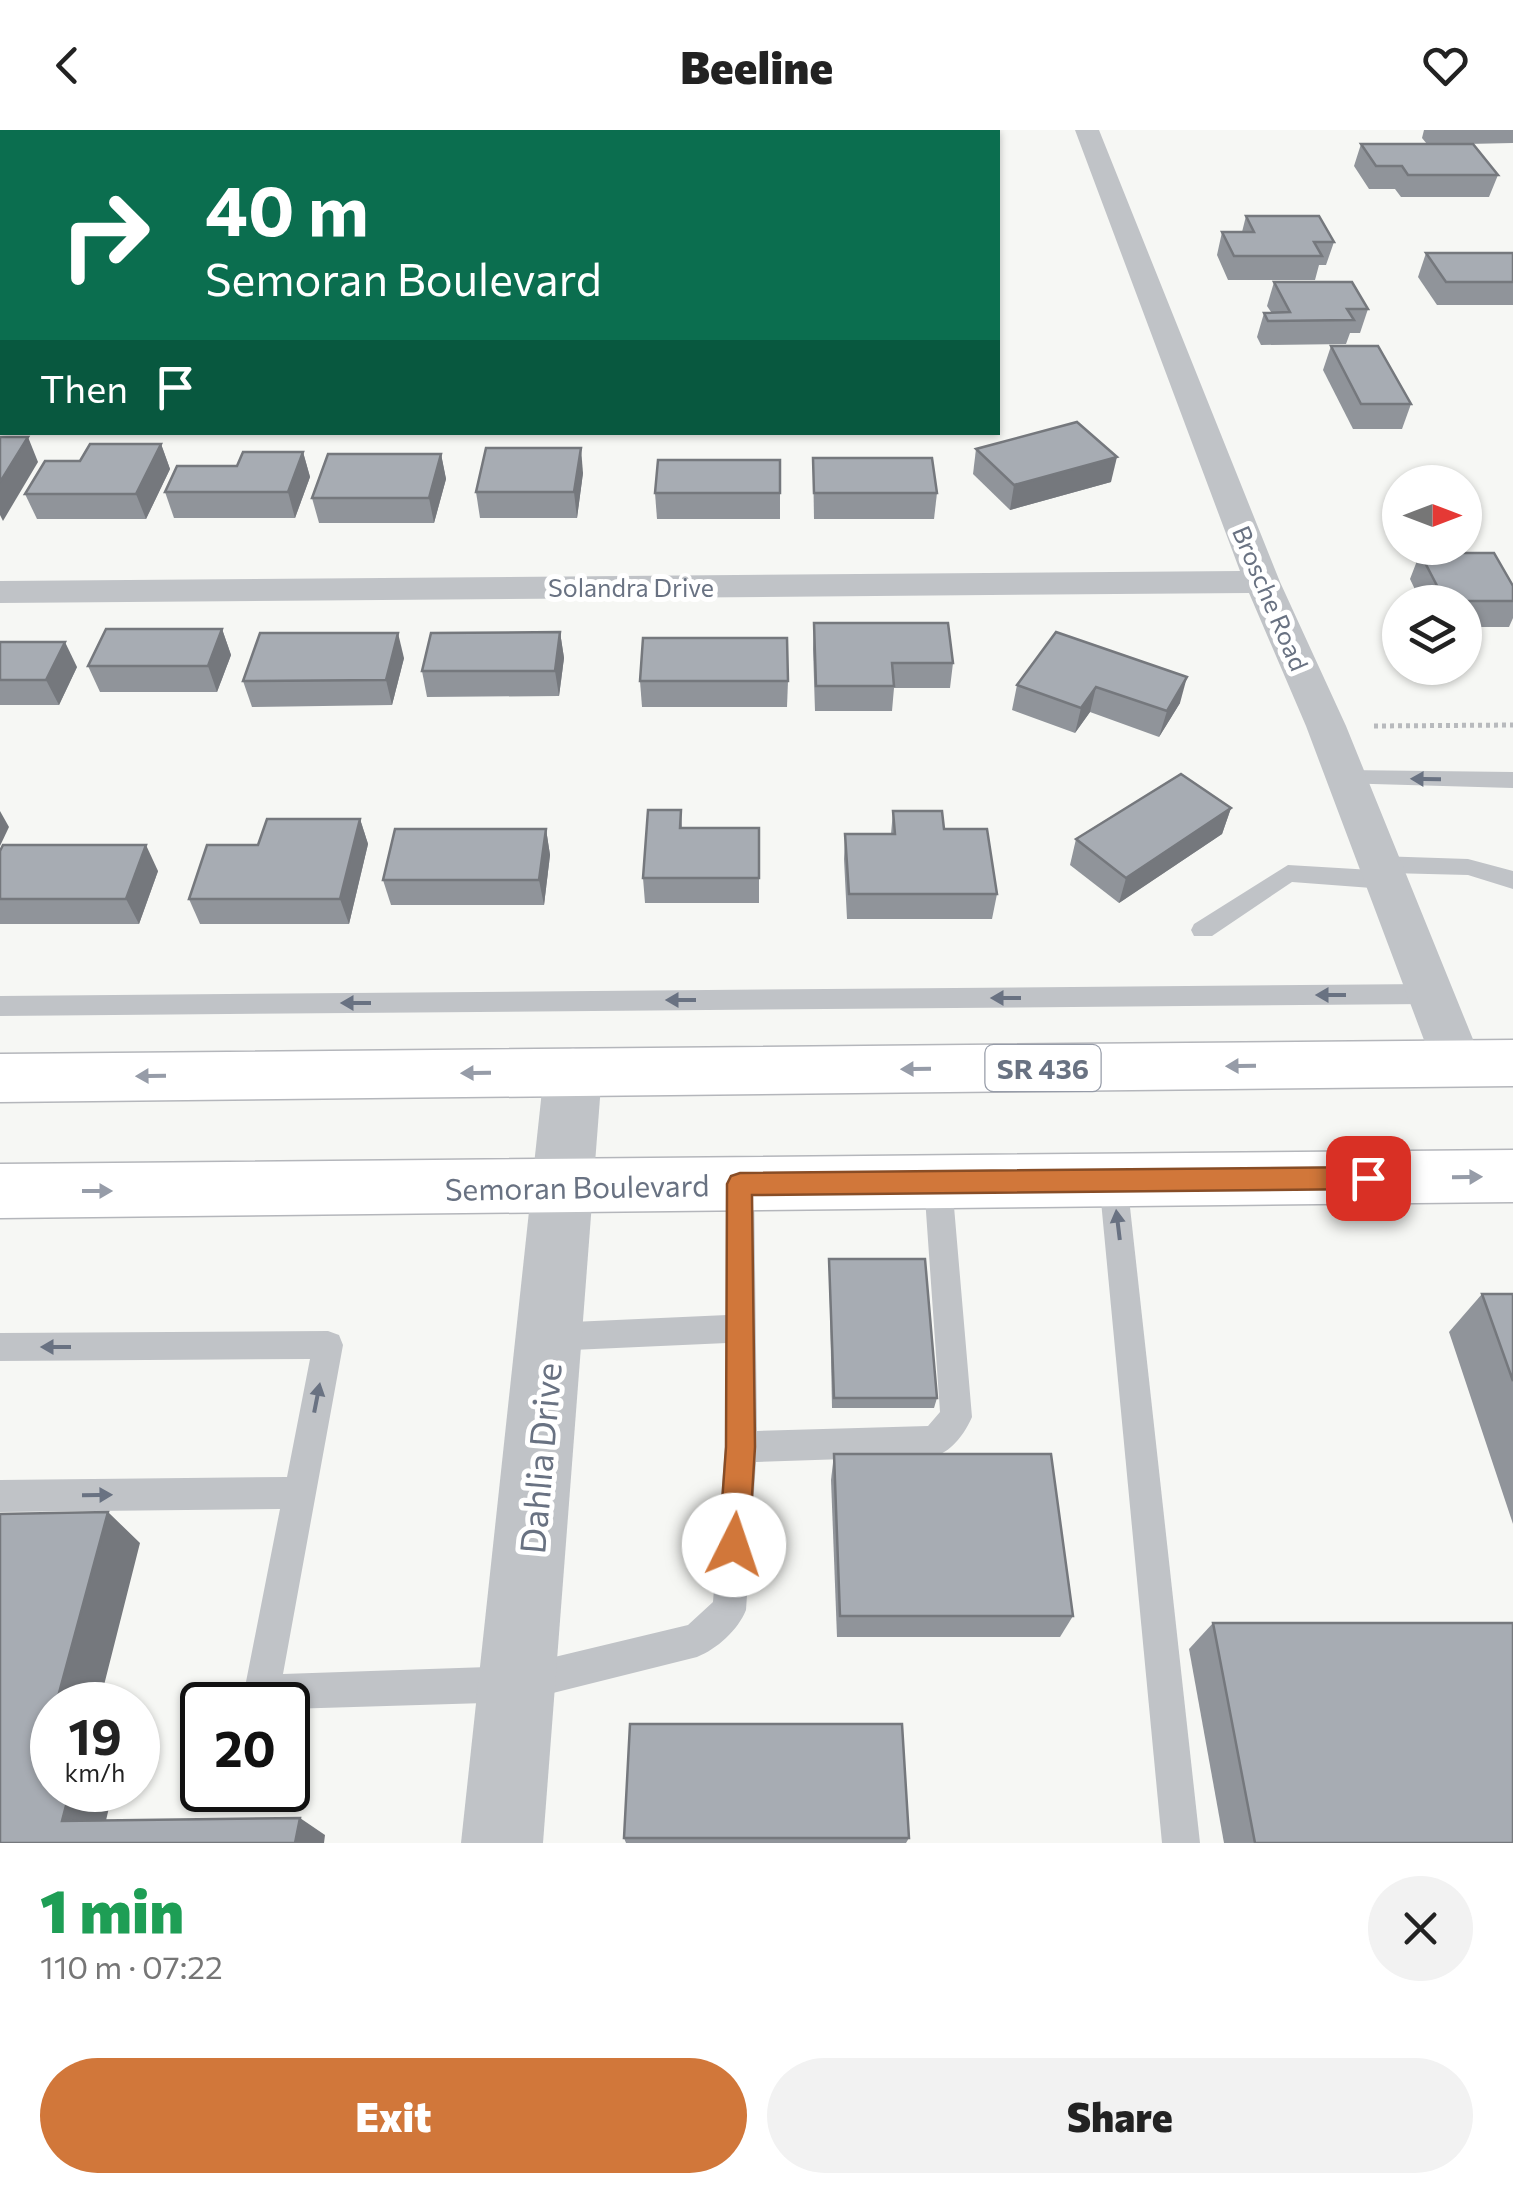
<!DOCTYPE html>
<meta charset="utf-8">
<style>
body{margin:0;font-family:Commissioner,sans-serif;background:#f2f2f2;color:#222;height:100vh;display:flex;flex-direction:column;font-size:38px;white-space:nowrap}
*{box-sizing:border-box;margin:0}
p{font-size:32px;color:#767676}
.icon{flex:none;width:55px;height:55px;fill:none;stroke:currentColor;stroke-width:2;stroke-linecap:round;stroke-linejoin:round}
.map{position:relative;height:1713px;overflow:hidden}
.side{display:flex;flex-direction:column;background:#fff;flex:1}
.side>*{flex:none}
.guide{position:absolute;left:0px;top:0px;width:1000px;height:305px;box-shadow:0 2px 8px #0004;background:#0b6e4f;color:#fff;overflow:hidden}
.needle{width:65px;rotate:90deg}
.tools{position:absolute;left:1382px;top:335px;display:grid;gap:20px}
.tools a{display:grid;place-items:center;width:100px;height:100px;border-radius:50%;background:#fff;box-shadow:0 2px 8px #0004;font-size:50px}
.speed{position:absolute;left:30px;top:1552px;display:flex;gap:20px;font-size:50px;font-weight:700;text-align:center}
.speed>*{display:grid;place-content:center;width:130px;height:130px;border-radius:50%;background:#fff;box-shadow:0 2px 8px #0004;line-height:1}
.speed small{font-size:25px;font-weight:400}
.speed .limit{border:5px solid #111;border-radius:15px;background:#fff;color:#111}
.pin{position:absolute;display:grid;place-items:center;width:85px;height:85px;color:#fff;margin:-42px;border-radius:20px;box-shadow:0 5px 15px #0006}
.me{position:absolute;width:110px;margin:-55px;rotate:4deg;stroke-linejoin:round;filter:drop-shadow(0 0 8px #0008)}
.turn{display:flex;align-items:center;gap:35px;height:210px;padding:0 40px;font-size:45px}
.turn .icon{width:130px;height:130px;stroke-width:2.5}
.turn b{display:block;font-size:70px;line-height:85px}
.then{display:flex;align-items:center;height:95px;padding:0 40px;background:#0003;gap:20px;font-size:38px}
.round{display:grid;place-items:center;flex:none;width:105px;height:105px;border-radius:52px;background:#f2f2f2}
.overview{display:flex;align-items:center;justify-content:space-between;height:170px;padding:0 40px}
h1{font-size:60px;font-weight:800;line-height:75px;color:#1e9e55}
.action{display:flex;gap:20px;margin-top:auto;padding:20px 40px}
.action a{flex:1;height:115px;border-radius:60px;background:#d1773a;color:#fff;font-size:40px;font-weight:800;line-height:115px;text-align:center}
.action a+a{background:#f2f2f2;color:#222}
header{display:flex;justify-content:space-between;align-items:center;height:130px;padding:0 40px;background:#fff;font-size:45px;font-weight:800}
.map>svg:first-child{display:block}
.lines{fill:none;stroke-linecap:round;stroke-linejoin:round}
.primary-casing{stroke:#b4b6bb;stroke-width:3}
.path{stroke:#b8babd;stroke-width:5;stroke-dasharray:4 4;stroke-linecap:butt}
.service{fill:#c0c3c7;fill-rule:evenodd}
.minor{fill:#c0c3c7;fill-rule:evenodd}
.tertiary{fill:#c0c3c7;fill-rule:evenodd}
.primary{fill:#fff;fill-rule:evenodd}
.wall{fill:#90949a}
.shaded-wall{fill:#75787d}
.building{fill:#a7acb3;stroke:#75787d;stroke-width:2.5}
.oneway{fill:#697282}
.oneway2{fill:#969ca8}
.route{fill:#d1773a;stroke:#884d26;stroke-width:2.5}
.labels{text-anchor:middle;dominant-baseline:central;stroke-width:10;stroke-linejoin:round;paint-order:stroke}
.far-street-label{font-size:25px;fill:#697282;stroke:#fff}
.shield{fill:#fff;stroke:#969ca8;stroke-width:2.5}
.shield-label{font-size:28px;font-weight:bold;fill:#697282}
.street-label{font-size:30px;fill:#697282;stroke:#fff}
.near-street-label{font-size:35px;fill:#697282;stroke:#fff}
</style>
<header><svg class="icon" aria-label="back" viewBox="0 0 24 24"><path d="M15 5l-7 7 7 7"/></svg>Beeline<svg class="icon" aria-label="heart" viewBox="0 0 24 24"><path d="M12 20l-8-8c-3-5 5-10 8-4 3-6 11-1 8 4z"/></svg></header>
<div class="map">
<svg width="1513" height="1713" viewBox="0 0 1513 1713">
<rect width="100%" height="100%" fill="#f6f7f4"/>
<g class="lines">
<!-- primary casing -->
<g class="primary-casing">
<g id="primary">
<path d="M1513 910V956L0 972V924Z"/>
<path d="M1513 1020V1072L0 1088V1034Z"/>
</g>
</g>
<!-- path -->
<path class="path" d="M1374 596 1513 595"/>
<!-- service -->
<g class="service">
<path d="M1346 640 1513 642V658L1338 653 1335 648Z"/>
<path d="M1378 726 1468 729 1513 741V759L1468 745 1389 743 1397 750 1385 759 1292 752 1212 806H1194L1191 800 1194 794 1288 735 1372 740 1366 734Z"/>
<path d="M1428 854 1437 857 1441 864 1437 871 1428 874 0 886V866Z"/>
<path d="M1113 1038 1123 1042 1127 1050 1200 1713H1162L1099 1050 1103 1042Z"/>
<path d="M938 1041 948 1044 952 1053 972 1287C965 1303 953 1320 936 1326L756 1332 746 1480C738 1500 717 1519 697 1527L517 1572 288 1579V1575H251L244 1562 280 1379 0 1382V1350L287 1347 310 1229 0 1231V1203L328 1201 339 1205 343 1215 283 1544 517 1536 688 1495 713 1472 725 1317 727 1213 550 1221 539 1217 535 1207 539 1197 550 1193 727 1185 726 1054 730 1045 740 1042 750 1045 754 1054 757 1301 928 1296 940 1282 924 1053 928 1044Z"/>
</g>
<!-- minor -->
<path class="minor" d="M1075 0H1099L1280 452 1346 596 1483 934 1476 948 1458 954 1440 948 1433 934 1306 596 1249 463 0 473V451L1240 441Z"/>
<!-- tertiary -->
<path class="tertiary" d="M573 918 593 925 602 942 543 1713H461L544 942 553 925Z"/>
<!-- primary -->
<use href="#primary" class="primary"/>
</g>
<!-- wall -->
<g class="wall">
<path d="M569 0H667L666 2H569Z"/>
<path d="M1424 0H1513V13L1467 14 1498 45 1489 67H1401L1395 59H1369L1354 36 1361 14H1427L1422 8Z"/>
<path d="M1246 86 1334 112 1326 135H1319L1315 150H1228L1217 125 1222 102H1242Z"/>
<path d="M1426 123H1513V175H1437L1418 147Z"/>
<path d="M1274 152 1368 179 1360 203H1350L1346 214 1261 215 1257 207 1264 183 1271 182 1267 176Z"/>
<path d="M1331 216 1411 274 1402 299H1353L1323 240Z"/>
<path d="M161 314 170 339 146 389H37L25 364 80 331Z"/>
<path d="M976 319 1111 352 1010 380 973 344Z"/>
<path d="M303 322 310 347 295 388H174L165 362 237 336Z"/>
<path d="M441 324 446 349 434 393H319L312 368Z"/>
<path d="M813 328 937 363 934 389H814Z"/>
<path d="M780 330V389H657L655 363Z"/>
<path d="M583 343 577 388H480L476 362Z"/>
<path d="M1420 423 1513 456V488L1509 497H1465V472H1421L1410 449Z"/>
<path d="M814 493 953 533 950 558H894L892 581H815L813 519Z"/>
<path d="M222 499 231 525 217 562H100L88 536Z"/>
<path d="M560 502 564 528 559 566 427 567 422 541Z"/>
<path d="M1056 502 1180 573 1159 607 1090 582 1075 603 1012 580 1017 555Z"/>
<path d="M0 512 77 537 59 575H0Z"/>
<path d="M404 528 392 575 252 577 243 551Z"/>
<path d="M640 551H788L787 577H642Z"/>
<path d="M1231 678 1222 704 1119 773 1070 735 1076 709Z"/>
<path d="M681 680 682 698H759V773H645L643 748Z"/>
<path d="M893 681 944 699 997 764 992 789H847L844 729 845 704H891Z"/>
<path d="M360 689 368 714 349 794H200L189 769 258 715Z"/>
<path d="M546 699 550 725 544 775H391L383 750Z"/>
<path d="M0 721 158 741 139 794H0Z"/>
<path d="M829 1129 937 1268 934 1278H832Z"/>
<path d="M1482 1164H1513V1394L1449 1202Z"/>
<path d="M834 1324 1073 1486 1060 1507H837L831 1350Z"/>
<path d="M1213 1493 1513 1713H1224L1189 1519Z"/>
<path d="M624 1708H909L906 1713H626Z"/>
</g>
<!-- shaded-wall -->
<g class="shaded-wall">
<path d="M28 307 38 332 3 391 0 385V352Z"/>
<path d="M161 314 170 339 146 389 136 364Z"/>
<path d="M581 318 583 343 577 388 574 362Z"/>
<path d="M303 322 310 347 295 388 288 362Z"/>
<path d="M441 324 446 349 434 393 429 368Z"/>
<path d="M1117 327 1111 352 1010 380 1014 355Z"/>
<path d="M222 499 231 525 217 562 208 536Z"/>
<path d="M560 502 564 528 559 566 555 541Z"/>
<path d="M398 503 404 528 392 575 386 550Z"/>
<path d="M65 512 77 537 59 575 46 550Z"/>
<path d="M1187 547 1180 573 1159 607 1167 581Z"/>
<path d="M1096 557 1090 582 1075 603 1081 578Z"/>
<path d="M1231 678 1222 704 1119 773 1126 748Z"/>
<path d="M0 681 9 697 0 716Z"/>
<path d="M360 689 368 714 349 794 340 769Z"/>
<path d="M546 699 550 725 544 775 539 750Z"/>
<path d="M146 715 158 741 139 794 126 769Z"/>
<path d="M108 1382 140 1413 101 1567 114 1575H78L59 1563Z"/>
<path d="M70 1660H113L102 1708 62 1691Z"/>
<path d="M300 1688 325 1705 324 1713H295Z"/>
</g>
<!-- building -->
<g class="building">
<path d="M815 0H943L944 2H815Z"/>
<path d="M1361 14H1473L1498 45H1408L1402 36H1376Z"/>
<path d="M1246 86H1319L1334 112H1314L1322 126H1234L1222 102H1254Z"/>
<path d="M1426 123H1513V152H1446Z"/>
<path d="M1274 152H1352L1368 179H1347L1354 190 1268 191 1264 183 1290 182Z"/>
<path d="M1331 216H1378L1411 274H1361Z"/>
<path d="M1077 292 1117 327 1014 355 976 319Z"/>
<path d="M0 307H28L0 352Z"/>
<path d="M90 314H161L136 364H25L45 331H80Z"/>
<path d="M486 318H581L574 362H476Z"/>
<path d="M243 322H303L288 362H165L177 336H237Z"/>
<path d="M328 324H441L429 368H312Z"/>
<path d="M813 328H932L937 363H814Z"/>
<path d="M658 330H780V363H655Z"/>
<path d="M1420 423H1494L1513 456V471H1445Z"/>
<path d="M814 493H948L953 533H892L894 556H816Z"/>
<path d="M106 499H222L208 536H88Z"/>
<path d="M560 502 555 541H422L431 503Z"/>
<path d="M1056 502 1187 547 1167 581 1096 557 1081 578 1017 555Z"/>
<path d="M260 503H398L386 550 243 551Z"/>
<path d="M643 508H787L788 551H640Z"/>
<path d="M0 512H65L46 550H0Z"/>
<path d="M1181 644 1231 678 1126 748 1076 709Z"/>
<path d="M648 680H681L680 698H759V748H643Z"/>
<path d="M893 681H942L944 699H987L997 764H849L845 704H895Z"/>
<path d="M267 689H360L340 769H189L207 715H258Z"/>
<path d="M395 699H546L539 750H383Z"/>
<path d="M3 715H146L126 769H0V721Z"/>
<path d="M829 1129H925L937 1268H834Z"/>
<path d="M1482 1164H1513V1251Z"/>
<path d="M834 1324H1051L1073 1486H840Z"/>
<path d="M108 1382 59 1563H95L92 1575H52V1660H70L62 1691 300 1688 295 1713H0V1384Z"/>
<path d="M1213 1493H1513V1713H1255Z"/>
<path d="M630 1594H902L909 1708H624Z"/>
</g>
<!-- one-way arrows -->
<defs><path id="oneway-solid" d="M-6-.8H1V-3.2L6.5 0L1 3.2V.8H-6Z" transform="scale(2.5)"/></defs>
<g class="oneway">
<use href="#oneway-solid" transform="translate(1426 649) rotate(-179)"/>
<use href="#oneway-solid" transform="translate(1331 865) rotate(180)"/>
<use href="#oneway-solid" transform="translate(1006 868) rotate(180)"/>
<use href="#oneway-solid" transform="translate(681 870) rotate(180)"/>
<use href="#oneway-solid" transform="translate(356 873) rotate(180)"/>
<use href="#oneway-solid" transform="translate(1118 1095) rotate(-97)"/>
<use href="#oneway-solid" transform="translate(56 1217) rotate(180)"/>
<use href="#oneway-solid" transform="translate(317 1268) rotate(-79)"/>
<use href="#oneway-solid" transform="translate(97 1365) rotate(-1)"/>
</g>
<g class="oneway2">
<use href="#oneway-solid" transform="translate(1241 936) rotate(179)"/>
<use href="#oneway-solid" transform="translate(916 939) rotate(179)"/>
<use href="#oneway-solid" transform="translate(476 943) rotate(179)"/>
<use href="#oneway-solid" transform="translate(151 946) rotate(179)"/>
<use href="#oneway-solid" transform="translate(1467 1047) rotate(-1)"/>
<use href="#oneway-solid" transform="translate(97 1061)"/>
</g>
<!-- route -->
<path class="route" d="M1368 1037 1376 1040 1380 1048 1376 1055 1368 1059 752 1065 755 1317 749 1415 745 1425 734 1430 723 1425 719 1415 726 1317 727 1054 731 1046 740 1043Z"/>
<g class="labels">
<!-- far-street labels -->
<g class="far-street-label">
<text x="631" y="457">Solandra Drive</text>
<text transform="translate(1271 468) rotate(67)">Brosche Road</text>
</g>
<!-- shield labels -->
<rect class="shield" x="985.5" y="915" width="115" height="46" rx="8"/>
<g class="shield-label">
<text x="1043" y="938">SR 436</text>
</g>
<!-- street labels -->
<g class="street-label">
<text transform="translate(577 1056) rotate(-1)">Semoran Boulevard</text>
</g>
<!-- near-street labels -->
<g class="near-street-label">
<text transform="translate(539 1328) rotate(-85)">Dahlia Drive</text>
</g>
</g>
</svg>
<div class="tools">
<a><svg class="needle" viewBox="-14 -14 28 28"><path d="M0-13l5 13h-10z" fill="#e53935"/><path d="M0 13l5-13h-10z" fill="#767676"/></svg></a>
<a><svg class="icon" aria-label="layers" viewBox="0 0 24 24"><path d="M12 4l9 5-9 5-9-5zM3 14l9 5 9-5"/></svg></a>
</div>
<div class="speed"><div>19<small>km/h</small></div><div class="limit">20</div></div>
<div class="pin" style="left:1368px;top:1048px;background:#d93025"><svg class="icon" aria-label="arrive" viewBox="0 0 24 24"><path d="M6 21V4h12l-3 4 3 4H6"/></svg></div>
<svg class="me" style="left:734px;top:1415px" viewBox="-20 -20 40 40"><circle r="19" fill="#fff"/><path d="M0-13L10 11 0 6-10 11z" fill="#d1773a"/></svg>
<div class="guide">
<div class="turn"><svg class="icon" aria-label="right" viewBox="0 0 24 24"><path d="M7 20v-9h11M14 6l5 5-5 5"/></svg><div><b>40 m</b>Semoran Boulevard</div></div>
<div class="then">Then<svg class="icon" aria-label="arrive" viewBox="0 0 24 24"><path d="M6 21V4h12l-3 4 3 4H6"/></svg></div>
</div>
</div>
<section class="side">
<div class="overview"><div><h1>1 min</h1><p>110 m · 07:22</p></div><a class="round"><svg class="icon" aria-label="close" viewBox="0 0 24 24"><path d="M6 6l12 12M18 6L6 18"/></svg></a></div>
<div class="action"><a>Exit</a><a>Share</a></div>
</section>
